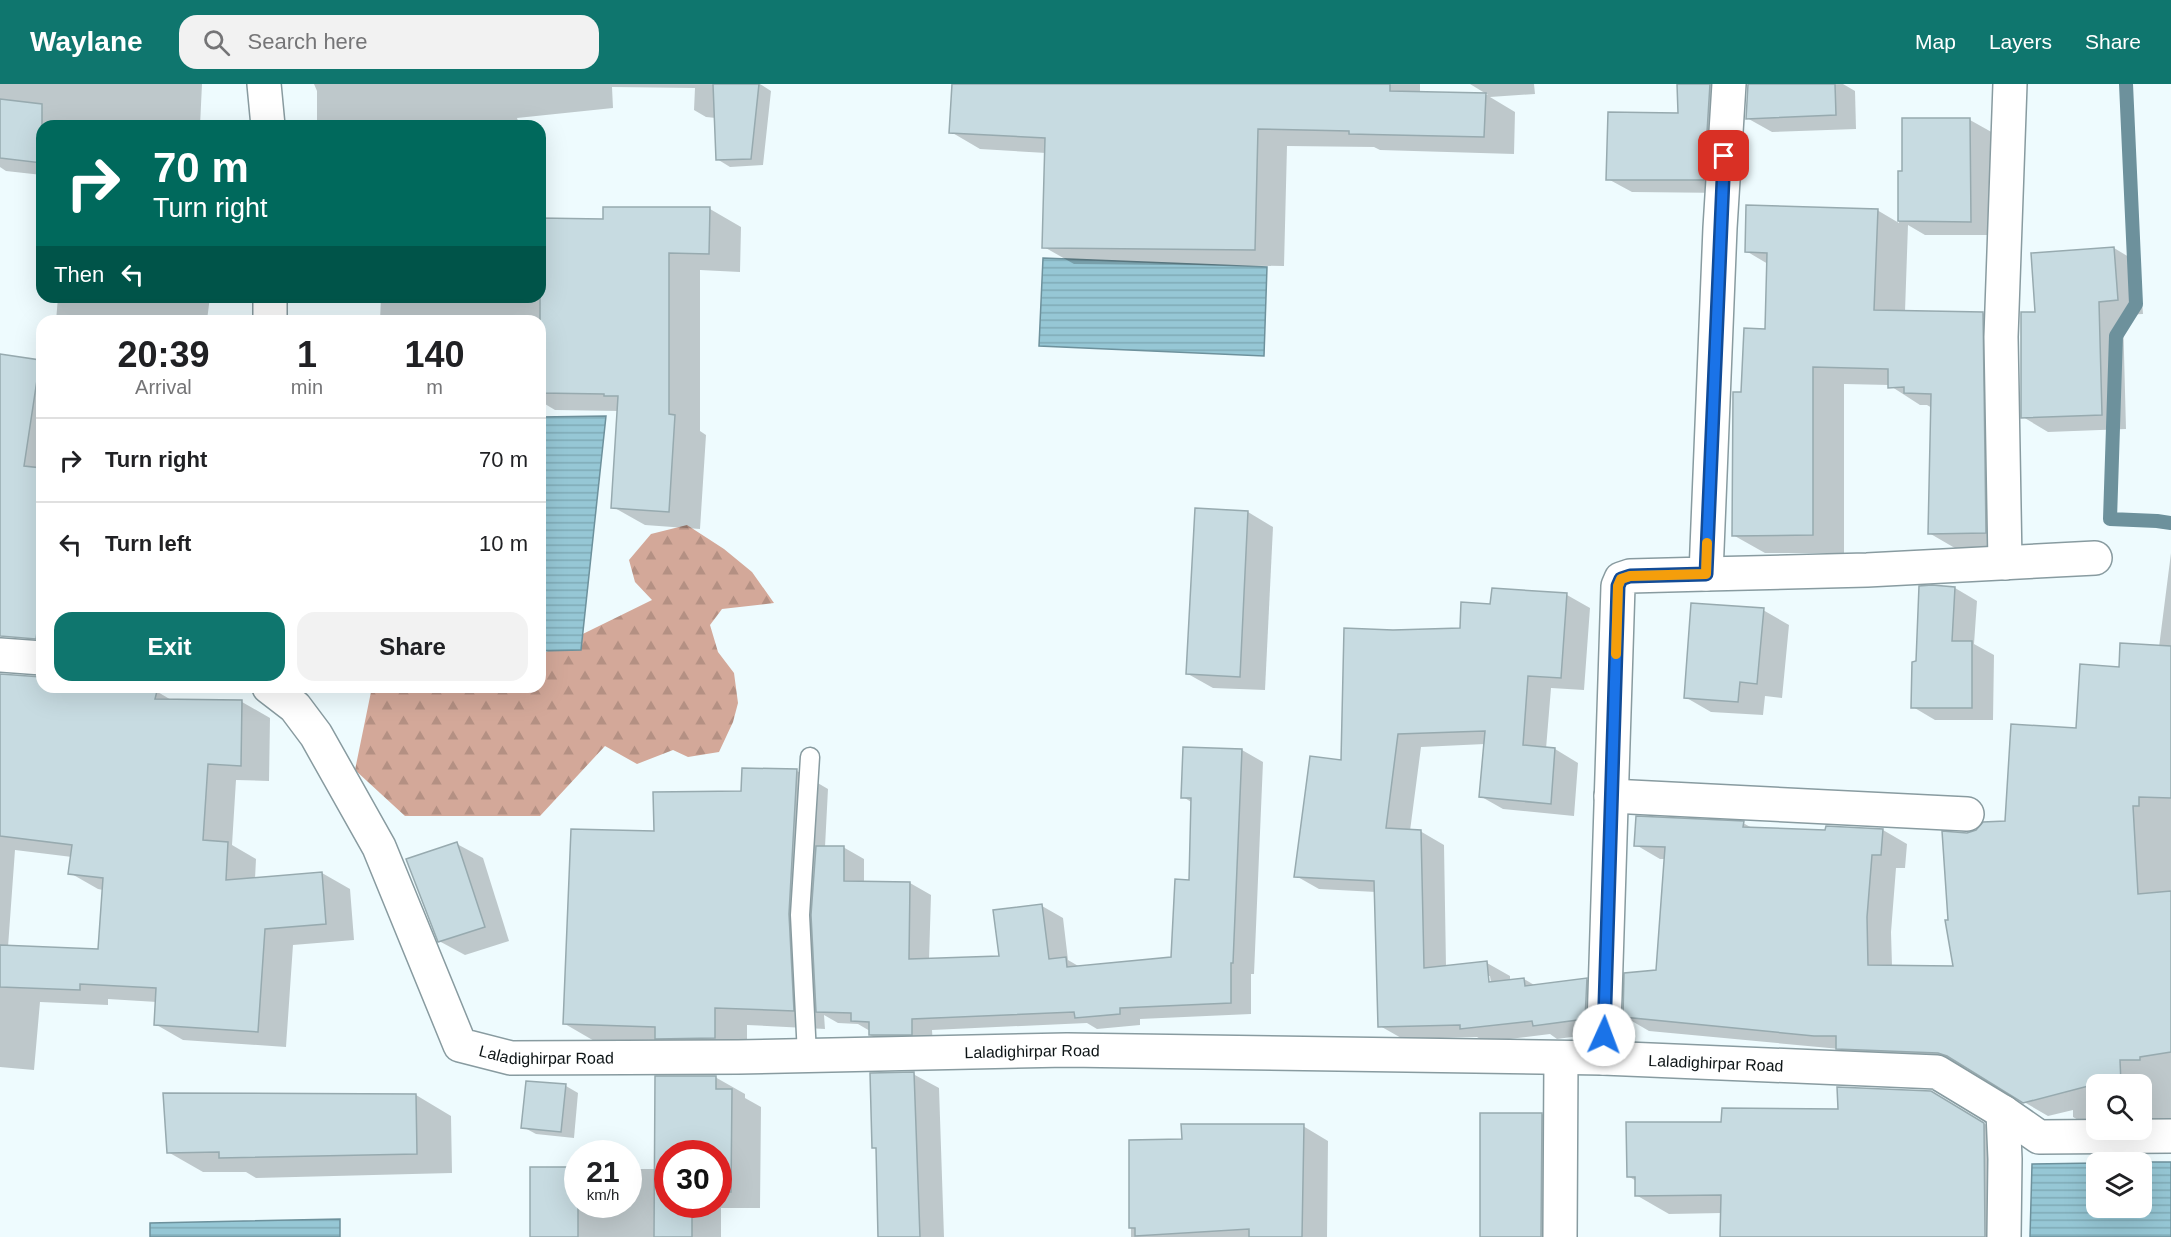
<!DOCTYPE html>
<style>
body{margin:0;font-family:Helvetica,sans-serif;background:#f2f2f2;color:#202124;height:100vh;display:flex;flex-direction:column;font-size:22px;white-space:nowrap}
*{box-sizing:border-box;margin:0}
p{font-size:20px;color:#757577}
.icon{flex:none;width:33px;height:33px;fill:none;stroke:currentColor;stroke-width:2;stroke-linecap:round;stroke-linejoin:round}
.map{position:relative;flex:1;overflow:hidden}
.details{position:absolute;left:36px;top:231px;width:510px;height:378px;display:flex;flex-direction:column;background:#fff;border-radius:18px;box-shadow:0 6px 24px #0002}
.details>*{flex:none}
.guide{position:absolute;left:36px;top:36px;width:510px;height:183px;border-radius:18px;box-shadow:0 6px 24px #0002;background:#00695c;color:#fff;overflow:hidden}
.controls{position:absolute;left:2086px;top:990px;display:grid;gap:12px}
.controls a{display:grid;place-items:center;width:66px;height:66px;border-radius:12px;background:#fff;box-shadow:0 6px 24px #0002;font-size:30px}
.speed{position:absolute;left:564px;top:1056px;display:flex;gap:12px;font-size:30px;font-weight:700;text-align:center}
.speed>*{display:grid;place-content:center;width:78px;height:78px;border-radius:50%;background:#fff;box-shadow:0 6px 24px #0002;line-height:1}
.speed small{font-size:15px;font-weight:400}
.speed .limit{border:9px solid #d22;background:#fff;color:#111}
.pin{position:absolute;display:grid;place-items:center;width:51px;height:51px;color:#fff;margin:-26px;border-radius:12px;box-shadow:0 3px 9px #0006}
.me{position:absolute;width:66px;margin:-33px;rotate:2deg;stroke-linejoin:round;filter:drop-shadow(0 0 4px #0008)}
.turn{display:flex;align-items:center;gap:21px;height:126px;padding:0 18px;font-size:27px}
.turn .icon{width:78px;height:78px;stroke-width:2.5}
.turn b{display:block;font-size:42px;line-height:51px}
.then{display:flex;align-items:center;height:57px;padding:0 18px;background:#0003;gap:12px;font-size:22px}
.eta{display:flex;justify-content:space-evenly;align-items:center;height:102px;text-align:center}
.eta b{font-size:36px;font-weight:800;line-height:42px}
.button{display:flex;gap:12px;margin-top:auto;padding:12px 18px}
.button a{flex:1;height:69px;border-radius:18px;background:#0f766e;color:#fff;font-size:24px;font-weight:800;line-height:69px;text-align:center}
.button a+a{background:#f2f2f2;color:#202124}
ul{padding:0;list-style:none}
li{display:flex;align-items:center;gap:18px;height:84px;padding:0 18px;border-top:2px solid #e0e0e0}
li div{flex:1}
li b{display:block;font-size:22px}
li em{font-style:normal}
header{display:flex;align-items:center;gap:36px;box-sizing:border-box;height:84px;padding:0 30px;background:#0f766e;color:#fff}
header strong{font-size:28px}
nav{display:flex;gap:33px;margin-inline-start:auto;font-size:21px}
.search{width:420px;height:54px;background:#f2f2f2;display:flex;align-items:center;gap:15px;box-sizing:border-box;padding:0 21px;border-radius:18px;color:#757577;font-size:22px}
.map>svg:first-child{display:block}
.forest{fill:url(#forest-firs)}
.water{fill:url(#water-rules);stroke:#6d919c;stroke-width:1.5}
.shadow{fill:#0003;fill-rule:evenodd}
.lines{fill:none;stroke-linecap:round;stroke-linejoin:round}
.stream{stroke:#6d919c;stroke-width:14}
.building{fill:#c7dbe1;stroke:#97aaaf;stroke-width:1.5}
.service-casing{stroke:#889ba0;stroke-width:21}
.minor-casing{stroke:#889ba0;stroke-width:36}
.service{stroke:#fff;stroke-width:18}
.minor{stroke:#fff;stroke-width:33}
.route-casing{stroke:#114b97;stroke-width:15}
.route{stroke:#1a73e8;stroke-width:10}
.slow{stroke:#f59e0b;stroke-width:10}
.labels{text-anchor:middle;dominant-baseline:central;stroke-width:6;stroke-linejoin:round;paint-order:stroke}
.street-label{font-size:16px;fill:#0d1416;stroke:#fff}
</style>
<header>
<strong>Waylane</strong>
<div class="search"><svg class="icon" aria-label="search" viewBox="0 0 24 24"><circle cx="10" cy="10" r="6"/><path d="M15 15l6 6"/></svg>Search here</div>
<nav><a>Map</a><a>Layers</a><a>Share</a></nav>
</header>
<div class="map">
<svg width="2171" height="1153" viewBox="0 0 2171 1153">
<defs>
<pattern id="forest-firs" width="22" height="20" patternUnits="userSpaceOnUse" patternTransform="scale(1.5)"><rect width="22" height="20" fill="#d3a899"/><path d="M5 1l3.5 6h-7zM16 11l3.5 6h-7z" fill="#b49083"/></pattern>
<pattern id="water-rules" width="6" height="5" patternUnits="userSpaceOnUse" patternTransform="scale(1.5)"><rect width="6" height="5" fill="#96c7d5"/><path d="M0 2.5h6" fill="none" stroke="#80aab6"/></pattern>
</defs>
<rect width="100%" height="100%" fill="#eefbfe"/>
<!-- forest -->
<path class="forest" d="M687 441 724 465 752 488 774 519 722 525 710 541 718 568 734 589 738 619 733 638 719 668 688 673 673 666 637 680 605 662 540 732H405L355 686 372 603H540V571L652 516 635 498 629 476 651 450Z"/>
<!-- water -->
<g class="water">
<path d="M1043 174 1267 183 1264 272 1039 262Z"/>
<path d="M606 332 581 566 540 567V333Z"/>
<path d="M2109 1078H2171V1153H2030L2032 1080 2097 1079V1124H2142V1078Z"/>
<path d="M340 1135V1153H150V1139Z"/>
</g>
<!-- shadow -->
<g class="shadow">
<path d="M0 0H202L200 42H42V91L6 87 0 83Z"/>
<path d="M314 0H760L771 7 763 81 730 83 717 75 716 34 706 33 694 26 695 4 612 3 613 24 517 34 518 37 478 42H317V7Z"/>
<path d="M954 0H1420V9L1488 11 1470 0H1534L1535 10 1490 13 1515 28 1514 70 1380 66 1374 63 1287 62 1284 182 1074 180 1044 163 1046 69 980 65 951 48Z"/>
<path d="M1678 0H1738L1728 109 1632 108 1608 95 1680 31Z"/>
<path d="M1748 0H1843L1855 7 1856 45 1772 48 1747 34Z"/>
<path d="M1970 36 1995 50 1996 151H1925L1908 141 1905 228 1983 229 2014 247 2016 466 1960 467 1929 449 1932 324 1927 321H1920L1889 301 1844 300V469H1765L1733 451 1743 309 1766 246 1768 180 1746 167 1877 126 1899 139 1900 88H1904Z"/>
<path d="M710 125 741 143 740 188 700 186V347L706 351 700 445 645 441 613 423 619 327 555 326 545 320H540V237H380L381 213H540V135L605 137Z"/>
<path d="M2114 164 2139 179 2143 230 2123 231 2126 345 2048 348 2023 333 2037 230Z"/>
<path d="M58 213H210L207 236 175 232V237H56Z"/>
<path d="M0 271 42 278V539L0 535Z"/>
<path d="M1248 428 1273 443 1265 606 1213 604 1188 590Z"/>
<path d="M2171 469V1046L2098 1047 2073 1033V1026L2048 1032 1964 983 1862 978 1840 965 1649 947 1625 933 1657 887 1666 775H1660L1636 761 1743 739 1754 745 1827 748V743L1883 746 1907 760 1905 784H1896L1891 848 1892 882 1955 883 1950 837 1967 750 2007 738 2078 645 2121 584 2159 563ZM2097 1000H2142V1046H2097Z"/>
<path d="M1955 504 1977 517 1974 560 1994 571 1993 636H1935L1913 623 1917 579Z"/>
<path d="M1567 511 1590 524 1584 606 1551 604 1546 665H1555L1578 679 1574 732 1503 725 1480 712 1485 660 1421 663 1410 747H1420L1444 761 1446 883 1487 879 1510 892V897L1524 895 1536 902 1586 895 1609 909 1608 948 1557 955 1550 950 1485 958 1477 953 1403 955 1380 942 1376 808 1319 805 1296 792 1343 678 1393 547 1461 545 1492 521ZM1487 892H1490L1492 905 1489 906Z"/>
<path d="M1763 526 1789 541 1782 614 1765 612 1763 631 1711 628 1685 613Z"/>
<path d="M0 594 42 596V603H138L156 607 173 617 242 618 270 634 269 697 236 696 232 761 256 775 255 795 322 789 350 805 354 856 293 861 286 963 183 956 155 940 157 918 108 915V921L40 918 34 986 0 983ZM15 766 72 773 70 789 98 805 103 806 100 866 8 863Z"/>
<path d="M1242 666 1263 678 1254 890H1251V930L1140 935V941L1097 945 1087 939 932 946 933 962 891 963 870 951V947L858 940 838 939 824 931 825 945 747 941V972L596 958 565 940 655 749 742 709 797 687 828 705 825 763H843L864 775V799H910L931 811 929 876 1001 873 1042 822 1063 834 1068 876 1080 883 1173 875 1190 797 1193 719 1183 713Z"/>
<path d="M457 760 483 774 509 857 465 871 439 857Z"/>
<path d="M913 990 939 1004 944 1153H880L877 1065 874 1063Z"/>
<path d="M715 993 745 1010V1014L761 1023 760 1124H721V1153H531L578 1120H628V1085H656ZM668 1070H718V1120H668Z"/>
<path d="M566 1002 578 1009 574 1054 536 1050 523 1043Z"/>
<path d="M416 1011 451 1032 452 1089 256 1094 246 1088H203L168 1068Z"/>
<path d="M1965 1028 2017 1059 2018 1153H1722V1129L1669 1130 1636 1111V1097L1628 1092 1723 1039Z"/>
<path d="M1542 1030 1575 1049V1153H1482Z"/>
<path d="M1303 1042 1328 1057 1327 1153H1131V1058L1183 1057Z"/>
</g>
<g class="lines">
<!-- stream -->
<path class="stream" d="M2126 0 2136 220 2116 252 2110 435 2157 437 2171 439"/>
</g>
<!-- building -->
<g class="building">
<path d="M713 0H759L751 75 716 76Z"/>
<path d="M952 0H1390V7L1486 9 1484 53 1349 50V47L1258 45 1255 166 1042 164 1045 54 949 49Z"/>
<path d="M1677 0H1710L1704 96H1606L1608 28 1678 29Z"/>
<path d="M1748 0H1835L1836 31 1746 35Z"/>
<path d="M0 15 42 20V79L0 74Z"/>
<path d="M1902 34H1970L1971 138 1898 137V87H1902Z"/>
<path d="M1746 121 1878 125 1874 226 1983 228 1986 449 1928 450 1931 310 1904 309V303L1888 304V285L1813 283V451L1732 452 1733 308H1741L1744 244 1765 245 1767 169 1745 168Z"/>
<path d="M603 123H710L709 170 669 169V330L675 331 669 428 611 424 618 312H604V310L540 309V134L603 135Z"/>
<path d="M2114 163 2118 216 2099 218 2102 331 2021 334V228H2035L2031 169Z"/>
<path d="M0 270 40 276 24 382 42 384V513L36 555 0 552Z"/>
<path d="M1195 424 1248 427 1240 593 1186 590Z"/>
<path d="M1932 501 1955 503 1952 557H1972V624H1911L1912 578 1916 577 1919 502Z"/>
<path d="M1492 504 1567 509 1561 594 1528 592 1523 661 1555 664 1551 720 1479 713 1485 647 1398 650 1386 744 1421 746 1424 884 1487 877 1489 898 1524 894 1525 902 1587 894 1585 935 1533 942 1532 937 1460 945V941L1378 943 1374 797 1294 793 1310 672 1341 676 1344 544 1393 546 1460 544 1461 518 1490 520Z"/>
<path d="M1691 519 1764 524 1757 600 1740 598 1738 618 1684 614Z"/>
<path d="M2120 559 2171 562V714L2139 713V722H2133L2138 810 2171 807V968L2140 973V976H2120L2121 1000H2096L2023 1019 1947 972 1938 969 1836 965V952H1814L1623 933 1624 889 1656 886 1665 763 1634 762 1636 732 1744 737 1743 743 1825 746 1826 742 1883 745 1881 771H1872L1867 833 1868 881 1953 882 1945 836H1948L1942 747 1967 749 1976 746 1983 738 2005 737 2011 640 2076 644 2080 580 2119 583Z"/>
<path d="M0 590 42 593V603H158L155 615 242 616 241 682 208 680 203 756 228 758 226 796 322 788 326 840 265 845 258 948 154 941 156 904 80 900V906L0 903V861L98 865 103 794 68 790 72 761 0 752Z"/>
<path d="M1183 663 1242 665 1233 879H1231V919L1120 924V930L1075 934 1074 928 912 935V951H869V938L851 937V929L816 928 811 831 816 762H844V797L910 798 909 875 999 872 993 826 1042 820 1049 875 1066 873 1067 883 1171 873 1175 795 1189 796 1191 714H1181Z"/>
<path d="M742 684 797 685 789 830 794 927 715 924V954L655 955V943L563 940 571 745 654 747 653 708 741 707Z"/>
<path d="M457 758 485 843 438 858 406 775Z"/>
<path d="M914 988 920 1153H878L876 1064H872L870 989Z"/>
<path d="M655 992H716V1005H732L731 1108H718V1070H668V1120H692V1153H654Z"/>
<path d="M526 997 566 1000 561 1048 521 1044Z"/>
<path d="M1837 1003 1931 1007 1984 1039 1985 1153H1720L1721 1111 1635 1112V1093H1627L1626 1038H1721L1722 1024 1838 1025Z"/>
<path d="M163 1009 416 1010 417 1070 219 1074V1068L167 1069Z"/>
<path d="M1480 1029H1542L1541 1153H1480Z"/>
<path d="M1181 1040H1304L1302 1153H1249V1145L1135 1152V1144H1129V1056L1182 1055Z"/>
<rect x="530" y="1083" width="48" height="70"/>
</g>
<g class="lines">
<!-- service casing -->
<g class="service-casing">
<path id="service" d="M807 971 800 831 810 673"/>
</g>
<!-- minor casing -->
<g class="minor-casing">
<g id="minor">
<path d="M264 0 268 42"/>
<path d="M270 213V237"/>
<path d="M2005 479 2001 253 2010 0"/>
<path d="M1706 490 1867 486 2095 474"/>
<path d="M0 571 42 574"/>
<path id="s1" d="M269 603 295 623 316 651 379 763 460 961 511 974 738 973 1067 966 1603 974 1937 988 2003 1028 2039 1053 2171 1052"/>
<path d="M1611 712 1967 730"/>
<path d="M1603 974 1618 502 1621 495 1630 492 1706 490 1720 144 1729 0"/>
<path d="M2003 1028 2005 1075 2004 1153"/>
<path d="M1560 1153 1561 974"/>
</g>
</g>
<!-- service -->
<use href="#service" class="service"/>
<!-- minor -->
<use href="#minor" class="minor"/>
</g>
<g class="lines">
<!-- route casing -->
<g class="route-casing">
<path id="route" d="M1604 951 1618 502 1621 495 1630 492 1706 490 1724 72"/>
</g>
<!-- route -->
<use href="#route" class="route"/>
<!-- slow -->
<path class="slow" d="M1616 570 1618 502 1621 495 1630 492 1706 490 1707 459"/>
</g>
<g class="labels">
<!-- street labels -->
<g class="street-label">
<text stroke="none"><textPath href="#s1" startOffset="984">Laladighirpar Road</textPath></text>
<text stroke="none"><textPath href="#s1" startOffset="498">Laladighirpar Road</textPath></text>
<text stroke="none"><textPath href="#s1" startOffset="1668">Laladighirpar Road</textPath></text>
</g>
</g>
</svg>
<div class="controls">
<a><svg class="icon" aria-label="search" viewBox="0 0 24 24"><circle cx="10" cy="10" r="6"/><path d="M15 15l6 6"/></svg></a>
<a><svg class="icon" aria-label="layers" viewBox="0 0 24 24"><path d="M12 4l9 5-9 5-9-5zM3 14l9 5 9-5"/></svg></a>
</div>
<div class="speed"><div>21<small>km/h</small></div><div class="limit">30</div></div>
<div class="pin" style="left:1724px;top:72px;background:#d93025"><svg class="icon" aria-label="arrive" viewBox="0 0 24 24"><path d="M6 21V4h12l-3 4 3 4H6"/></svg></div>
<svg class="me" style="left:1604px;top:951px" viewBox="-20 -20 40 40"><circle r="19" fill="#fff"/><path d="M0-13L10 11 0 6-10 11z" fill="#1a73e8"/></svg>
<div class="guide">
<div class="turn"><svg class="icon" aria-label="right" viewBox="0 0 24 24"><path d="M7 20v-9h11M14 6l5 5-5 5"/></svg><div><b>70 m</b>Turn right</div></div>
<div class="then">Then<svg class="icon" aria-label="left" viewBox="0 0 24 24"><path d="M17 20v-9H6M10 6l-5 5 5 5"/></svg></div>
</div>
<section class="details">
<div class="eta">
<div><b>20:39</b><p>Arrival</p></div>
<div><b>1</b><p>min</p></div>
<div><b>140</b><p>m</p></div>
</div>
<ul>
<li><svg class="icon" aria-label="right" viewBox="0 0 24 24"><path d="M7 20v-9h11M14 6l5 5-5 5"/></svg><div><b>Turn right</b></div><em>70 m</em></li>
<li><svg class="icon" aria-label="left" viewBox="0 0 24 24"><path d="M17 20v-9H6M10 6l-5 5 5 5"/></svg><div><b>Turn left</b></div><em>10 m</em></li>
</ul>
<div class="button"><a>Exit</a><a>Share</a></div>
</section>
</div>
